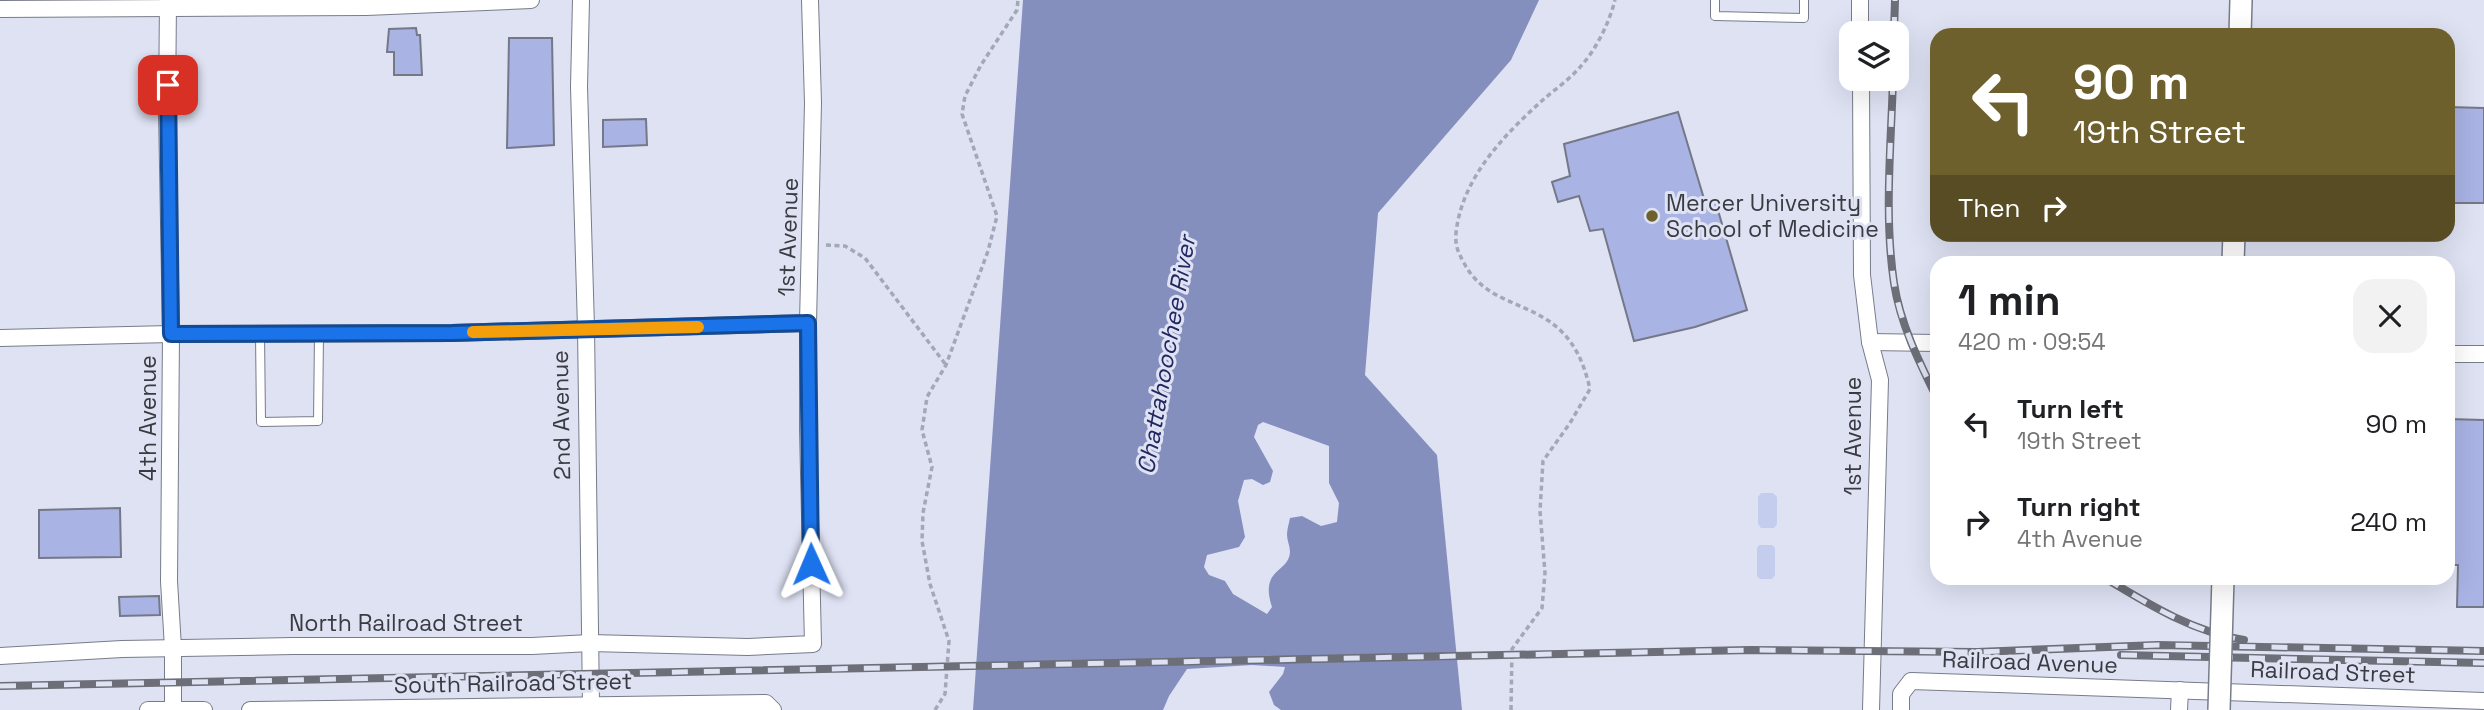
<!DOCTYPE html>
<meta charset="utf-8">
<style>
body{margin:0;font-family:"Space Grotesk",sans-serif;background:#f2f2f2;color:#202124;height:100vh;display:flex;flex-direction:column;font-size:26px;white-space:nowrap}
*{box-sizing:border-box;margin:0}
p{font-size:23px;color:#757577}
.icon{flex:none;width:38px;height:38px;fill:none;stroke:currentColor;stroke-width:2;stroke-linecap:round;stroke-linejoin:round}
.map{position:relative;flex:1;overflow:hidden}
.sheet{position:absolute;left:1930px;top:256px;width:525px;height:329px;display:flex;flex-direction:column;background:#fff;border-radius:21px;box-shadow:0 7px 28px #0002}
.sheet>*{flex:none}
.top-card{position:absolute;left:1930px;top:28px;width:525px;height:214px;border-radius:21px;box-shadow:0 7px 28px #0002;background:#6d602d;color:#fff;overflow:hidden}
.controls{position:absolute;left:1839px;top:21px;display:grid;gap:14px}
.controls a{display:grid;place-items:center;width:70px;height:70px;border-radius:14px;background:#fff;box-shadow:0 7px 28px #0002;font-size:35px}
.pin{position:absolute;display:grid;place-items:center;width:60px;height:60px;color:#fff;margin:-30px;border-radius:14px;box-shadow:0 4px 10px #0006}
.me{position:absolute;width:77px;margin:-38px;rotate:359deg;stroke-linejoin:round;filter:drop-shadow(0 0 5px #0008)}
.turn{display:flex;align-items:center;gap:24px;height:147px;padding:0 28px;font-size:32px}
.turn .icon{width:91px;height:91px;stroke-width:2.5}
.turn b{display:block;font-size:49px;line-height:60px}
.then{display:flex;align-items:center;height:66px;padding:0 28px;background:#0003;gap:14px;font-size:26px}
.round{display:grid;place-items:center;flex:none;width:74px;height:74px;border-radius:21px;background:#f2f2f2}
.headline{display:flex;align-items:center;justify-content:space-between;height:119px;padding:0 28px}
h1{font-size:42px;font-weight:600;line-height:52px}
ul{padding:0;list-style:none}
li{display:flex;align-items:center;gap:21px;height:98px;padding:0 28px}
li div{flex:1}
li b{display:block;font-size:26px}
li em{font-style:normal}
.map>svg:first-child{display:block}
.green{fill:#c5cdef}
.water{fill:#858fbe;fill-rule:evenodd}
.building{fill:#a9b3e4;stroke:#757887;stroke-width:2}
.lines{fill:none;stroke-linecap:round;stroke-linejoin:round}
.lane-casing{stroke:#787c8a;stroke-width:10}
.street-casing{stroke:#787c8a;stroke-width:18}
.secondary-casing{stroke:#787c8a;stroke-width:24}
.path{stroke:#a4a7b5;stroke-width:3.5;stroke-dasharray:5 3.5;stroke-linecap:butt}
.lane{stroke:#fff;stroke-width:8}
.street{stroke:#fff;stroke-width:16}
.secondary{stroke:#fff;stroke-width:21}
.rail-casing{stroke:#6c6e78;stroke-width:8}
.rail{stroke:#dee2f3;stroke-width:5;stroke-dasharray:16;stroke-linecap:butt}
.secondary-bridge-casing{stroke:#787c8a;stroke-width:24;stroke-linecap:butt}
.secondary-bridge{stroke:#fff;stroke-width:21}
.route-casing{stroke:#114b97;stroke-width:18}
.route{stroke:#1a73e8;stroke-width:12}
.slow{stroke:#f59e0b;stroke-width:12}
.poi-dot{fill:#6d602d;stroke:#dee2f3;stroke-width:2.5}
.labels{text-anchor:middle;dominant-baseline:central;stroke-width:6;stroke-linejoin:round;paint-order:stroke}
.poi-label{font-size:23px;fill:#3a3b42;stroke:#dee2f3;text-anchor:start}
.street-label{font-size:23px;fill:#3a3b42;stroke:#dee2f3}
.water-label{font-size:24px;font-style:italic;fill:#222760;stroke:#dee2f3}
</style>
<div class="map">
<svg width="2484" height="710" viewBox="0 0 2484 710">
<rect width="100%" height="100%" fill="#dee2f3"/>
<!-- green -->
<g class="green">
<path d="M1761 493H1773L1777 497V524L1774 528H1761L1758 524V497Z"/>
<path d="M1759 545H1772L1775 548V575L1772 579H1760L1757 576V548Z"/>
</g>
<!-- water -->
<path class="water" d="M1023 0H1539L1511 60 1378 213 1365 375 1437 455 1462 710H1281L1274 705 1269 692 1283 674 1285 667 1252 665 1187 669 1169 696 1163 710H973ZM1263 422 1329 446V483L1339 503 1337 522 1321 526 1302 516 1290 518C1289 523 1287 529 1287 535 1287 540 1290 546 1290 552 1289 573 1259 568 1272 607L1267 614 1233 594 1225 581 1209 575 1204 567 1207 555 1239 547 1245 537 1238 501 1244 480 1252 479 1263 485 1270 482 1273 471 1254 437 1258 425Z"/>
<!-- building -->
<g class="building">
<path d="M416 28 417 35H420L422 75H394V52H387L389 29Z"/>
<path d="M509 38H552L554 145 507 148Z"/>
<path d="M2448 107 2484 108V203H2448Z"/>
<path d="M1678 112 1705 202 1715 200 1747 310 1695 327 1634 341 1603 229 1590 231 1579 196 1558 202 1552 182 1570 176 1564 144Z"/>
<path d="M646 119 647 145 603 147V120Z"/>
<path d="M2448 419 2484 420V607H2457L2458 565H2448Z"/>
<path d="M120 508 121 557 39 558V510Z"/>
<path d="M159 596 160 615 120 616 119 597Z"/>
</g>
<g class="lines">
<!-- lane casing -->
<g class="lane-casing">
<g id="lane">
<path d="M1715 0V16L1804 18V0"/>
<path d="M260 334 261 422 318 421 319 335"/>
</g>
</g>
<!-- street casing -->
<g class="street-casing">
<g id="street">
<path d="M168 0 167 111 171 334 169 581 173 648V710"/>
<path d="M581 0 579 87 586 328 591 704"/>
<path d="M1860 0V33"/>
<path d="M0 9 366 7 531 0"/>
<path d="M1861 79 1862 275 1870 342 1880 380 1871 710"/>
<path d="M0 338 171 334 452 333 808 323"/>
<path d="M1870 342 1937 343"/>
<path d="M2448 354H2484"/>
<path d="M0 656 122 649 293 646H532L590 643 748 647 813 644 808 430V323L813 103 810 0"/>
<path d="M148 710H204"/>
<path d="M250 710 766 703 773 710"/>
<path d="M1901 710V694L1911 681 2484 701"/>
<path d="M2179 710 2180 690"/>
</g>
</g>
<!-- secondary casing -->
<g class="secondary-casing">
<g id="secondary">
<path d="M2240 35 2241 0"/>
<path d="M2233 262 2234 234"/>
</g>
</g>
<!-- path -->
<g class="path">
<path d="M826 245 845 246 865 258 946 365"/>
<path d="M935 710 945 694 949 641 930 584 922 541 923 513 932 467 922 430 927 397 946 365 988 251 997 216 962 114 965 96 981 65 1017 10 1018 0"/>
<path d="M1511 710 1512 649 1542 608 1545 573 1540 511 1543 461 1570 423 1590 389C1585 368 1578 348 1562 332 1532 301 1486 305 1464 263 1458 252 1455 246 1456 233 1462 177 1505 134 1545 98 1557 88 1571 78 1581 66 1597 48 1609 23 1615 0"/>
</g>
<!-- lane -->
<use href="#lane" class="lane"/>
<!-- street -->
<use href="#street" class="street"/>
<!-- secondary -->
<use href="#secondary" class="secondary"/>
<!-- rail casing -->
<g class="rail-casing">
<g id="rail">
<path d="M1894 33 1895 0"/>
<path d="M1893 79C1891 146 1884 216 1894 283 1900 323 1919 362 1937 398"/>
<path d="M2105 578C2148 604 2193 632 2244 640"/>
<path d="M2121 655 2484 663"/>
<path d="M0 686 1750 650 1977 652 2158 645 2484 651"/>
</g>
</g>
<!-- rail -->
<use href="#rail" class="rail"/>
<!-- secondary-bridge casing -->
<g class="secondary-bridge-casing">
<path id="secondary-bridge" d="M2219 710 2223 578"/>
</g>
<!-- secondary-bridge -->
<use href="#secondary-bridge" class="secondary-bridge"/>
</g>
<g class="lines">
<!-- route casing -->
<g class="route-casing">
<path id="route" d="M168 85 171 334 452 333 808 323 811 564"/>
</g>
<!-- route -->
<use href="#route" class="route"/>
<!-- slow -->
<path class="slow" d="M473 332 698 327"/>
</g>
<!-- markers -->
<circle class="poi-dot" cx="1652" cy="216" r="7"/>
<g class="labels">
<!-- poi labels -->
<g class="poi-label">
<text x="1666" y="203">Mercer University<tspan x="1666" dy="26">School of Medicine</tspan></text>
</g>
<!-- street labels -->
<g class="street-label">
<text transform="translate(788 237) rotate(-88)">1st Avenue</text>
<text transform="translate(561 415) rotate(-91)">2nd Avenue</text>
<text transform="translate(148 418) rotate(-90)">4th Avenue</text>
<text transform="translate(1853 436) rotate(-90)">1st Avenue</text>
<text x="406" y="623">North Railroad Street</text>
<text transform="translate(2030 662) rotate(2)">Railroad Avenue</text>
<text transform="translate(2333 672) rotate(2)">Railroad Street</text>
<text transform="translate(513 683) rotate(-1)">South Railroad Street</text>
</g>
<!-- water labels -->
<g class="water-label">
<text transform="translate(1166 355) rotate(-80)">Chattahoochee River</text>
</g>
</g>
</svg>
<div class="controls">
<a><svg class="icon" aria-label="layers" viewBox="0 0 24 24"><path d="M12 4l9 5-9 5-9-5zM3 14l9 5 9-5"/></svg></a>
</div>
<div class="pin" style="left:168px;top:85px;background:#d93025"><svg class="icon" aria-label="arrive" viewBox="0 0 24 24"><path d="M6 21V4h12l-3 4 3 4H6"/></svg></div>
<svg class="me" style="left:811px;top:564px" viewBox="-20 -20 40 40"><path d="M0-17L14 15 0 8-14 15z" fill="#1a73e8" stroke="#fff" stroke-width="4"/></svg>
<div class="top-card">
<div class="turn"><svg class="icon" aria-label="left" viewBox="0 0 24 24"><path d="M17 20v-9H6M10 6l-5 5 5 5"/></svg><div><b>90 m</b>19th Street</div></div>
<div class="then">Then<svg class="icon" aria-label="right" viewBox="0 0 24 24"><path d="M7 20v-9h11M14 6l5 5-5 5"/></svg></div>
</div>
<section class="sheet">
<div class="headline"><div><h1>1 min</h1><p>420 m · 09:54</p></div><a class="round"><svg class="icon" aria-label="close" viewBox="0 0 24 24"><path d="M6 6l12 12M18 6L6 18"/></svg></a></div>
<ul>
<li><svg class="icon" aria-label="left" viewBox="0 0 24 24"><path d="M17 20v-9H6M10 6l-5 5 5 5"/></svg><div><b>Turn left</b><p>19th Street</p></div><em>90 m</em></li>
<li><svg class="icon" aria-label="right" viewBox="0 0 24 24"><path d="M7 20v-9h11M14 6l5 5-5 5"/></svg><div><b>Turn right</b><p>4th Avenue</p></div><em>240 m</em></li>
</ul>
</section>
</div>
